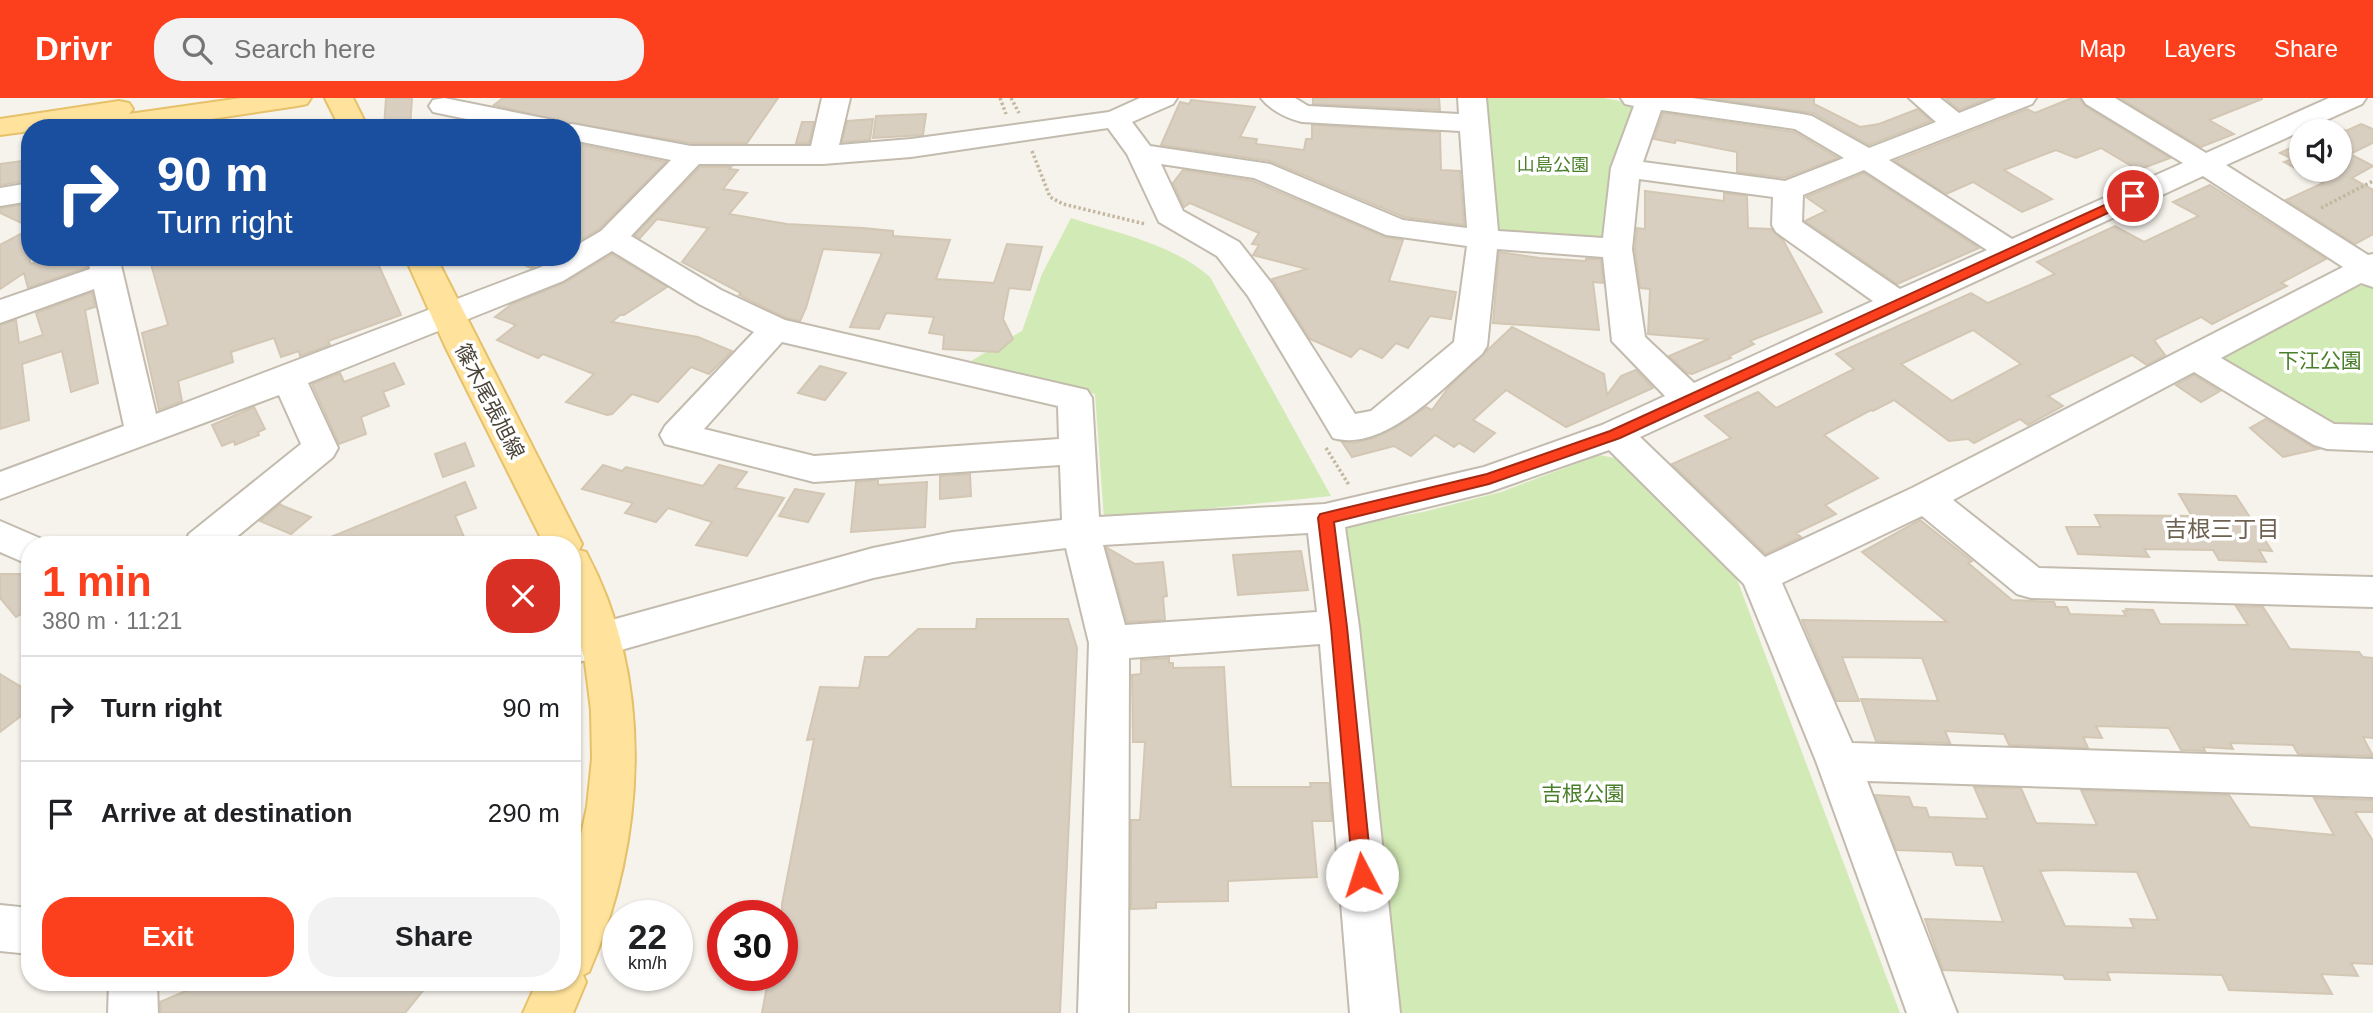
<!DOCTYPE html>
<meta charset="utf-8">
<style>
body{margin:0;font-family:Helvetica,"Noto Sans JP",sans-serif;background:#f2f2f2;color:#202124;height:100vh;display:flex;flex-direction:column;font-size:26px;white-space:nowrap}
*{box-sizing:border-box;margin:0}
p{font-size:23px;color:#757577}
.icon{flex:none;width:38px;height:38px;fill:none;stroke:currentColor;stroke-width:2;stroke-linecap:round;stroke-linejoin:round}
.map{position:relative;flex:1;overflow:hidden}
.panel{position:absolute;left:21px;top:438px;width:560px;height:455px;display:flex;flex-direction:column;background:#fff;border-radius:28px;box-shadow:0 2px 5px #0004}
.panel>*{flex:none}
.hud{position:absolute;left:21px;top:21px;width:560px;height:147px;border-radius:28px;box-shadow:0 2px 5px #0004;background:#1a4fa0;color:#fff;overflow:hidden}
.fabs{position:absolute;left:2289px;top:21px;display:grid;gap:14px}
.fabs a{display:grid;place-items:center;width:63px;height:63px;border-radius:50%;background:#fff;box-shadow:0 2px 5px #0004;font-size:35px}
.speed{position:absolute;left:602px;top:802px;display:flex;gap:14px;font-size:35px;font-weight:700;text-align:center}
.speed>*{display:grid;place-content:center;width:91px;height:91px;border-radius:50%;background:#fff;box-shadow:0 2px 5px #0004;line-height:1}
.speed small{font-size:18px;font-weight:400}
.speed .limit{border:10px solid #d22;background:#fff;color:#111}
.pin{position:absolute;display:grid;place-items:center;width:60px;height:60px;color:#fff;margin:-30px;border:4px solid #fff;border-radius:50%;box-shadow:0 2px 7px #0007}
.me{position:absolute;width:77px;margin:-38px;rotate:355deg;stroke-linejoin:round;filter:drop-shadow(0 0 5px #0008)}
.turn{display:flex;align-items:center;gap:24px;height:147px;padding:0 21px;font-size:32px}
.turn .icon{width:91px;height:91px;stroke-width:2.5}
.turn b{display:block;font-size:49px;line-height:60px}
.round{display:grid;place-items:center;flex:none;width:74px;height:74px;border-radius:28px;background:#f2f2f2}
.headline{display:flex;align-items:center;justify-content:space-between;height:119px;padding:0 21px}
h1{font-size:42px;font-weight:700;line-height:52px;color:#fc3f1d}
.primary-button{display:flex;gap:14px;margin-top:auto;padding:14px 21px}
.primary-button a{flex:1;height:80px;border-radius:28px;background:#fc3f1d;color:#fff;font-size:28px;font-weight:700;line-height:80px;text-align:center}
.primary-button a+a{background:#f2f2f2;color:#202124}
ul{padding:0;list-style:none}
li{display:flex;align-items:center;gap:21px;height:105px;padding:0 21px;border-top:2px solid #e0e0e0}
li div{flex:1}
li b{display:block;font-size:26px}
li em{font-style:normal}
header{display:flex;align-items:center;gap:42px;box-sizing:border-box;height:98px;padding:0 35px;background:#fc3f1d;color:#fff}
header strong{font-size:33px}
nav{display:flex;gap:38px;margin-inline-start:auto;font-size:24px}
.search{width:490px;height:63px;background:#f2f2f2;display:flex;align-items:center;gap:18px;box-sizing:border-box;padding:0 24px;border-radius:28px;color:#757577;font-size:26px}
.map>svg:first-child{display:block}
.green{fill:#d2eab5}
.building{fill:#d8cfc1;stroke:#d3c7b4;stroke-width:2;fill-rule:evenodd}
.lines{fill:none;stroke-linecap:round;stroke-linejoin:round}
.minor-casing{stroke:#c2bbae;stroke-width:4}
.major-casing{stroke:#e6c16a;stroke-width:4}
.path{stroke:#c4b79f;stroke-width:3.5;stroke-dasharray:2.5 2.5;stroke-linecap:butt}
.minor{fill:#fff;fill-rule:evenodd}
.major{fill:#ffe39c;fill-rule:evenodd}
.route{fill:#fc3f1d;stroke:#a42913;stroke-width:2}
.labels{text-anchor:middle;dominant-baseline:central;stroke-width:7;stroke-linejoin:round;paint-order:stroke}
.far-park-label{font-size:18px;fill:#4a7f2a;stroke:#fff}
.park-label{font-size:21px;fill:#4a7f2a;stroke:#fff}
.street-label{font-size:21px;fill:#4b4439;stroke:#fff}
.neighbourhood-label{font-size:23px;fill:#6e6250;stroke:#fff}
</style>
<header>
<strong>Drivr</strong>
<div class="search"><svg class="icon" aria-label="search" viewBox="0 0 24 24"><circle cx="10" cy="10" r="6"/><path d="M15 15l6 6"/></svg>Search here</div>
<nav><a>Map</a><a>Layers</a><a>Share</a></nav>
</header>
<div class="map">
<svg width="2373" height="915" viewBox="0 0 2373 915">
<rect width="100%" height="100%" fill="#f6f3ec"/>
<!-- green -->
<g class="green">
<path d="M1483 0H1604L1640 7 1613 143 1499 136 1490 131Z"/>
<path d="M1071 120C1117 135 1173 146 1210 179L1331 398 1104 421 1095 296 971 263 1022 233 1042 176Z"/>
<path d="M2350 185 2373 190V332L2332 330 2215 263Z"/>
<path d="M1599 357 1615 360 1735 476 1900 915H1386L1344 429 1423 414 1501 394Z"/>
</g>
<!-- building -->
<g class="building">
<path d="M386 0H412L410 30H384Z"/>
<path d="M503 0H778L747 45H691L565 24 494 7Z"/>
<path d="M1313 0H1439L1440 12 1313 6Z"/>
<path d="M1710 0H1814V6L1860 29 1879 26 1918 11 1931 23 1869 47 1813 15Z"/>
<path d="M1950 0H1990L1959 12 1946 1Z"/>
<path d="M2072 0H2079L2085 8 2170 60 2138 72 2101 50 2076 60 2056 52 2004 72 2052 101 2022 114 1973 84 1946 96 1895 63 2027 11 2035 15Z"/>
<path d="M2120 0H2262V1L2209 22 2234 36 2201 49Z"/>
<path d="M1191 2 1255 9 1240 39 1257 41 1256 46 1304 52 1306 41H1312V27L1440 34 1441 72 1460 73 1464 127 1404 119 1270 63 1161 47 1180 4 1189 6Z"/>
<path d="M1663 15 1794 34 1838 60 1785 80 1737 74V54L1676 42 1675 45 1654 41Z"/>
<path d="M926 16 923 37 873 40 876 18Z"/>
<path d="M873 21 870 42 842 44 847 23Z"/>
<path d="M802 24H814L809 45H796Z"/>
<path d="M2361 26 2373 31V45L2350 56 2373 68 2352 80 2373 92V136L2355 146 2286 102 2323 85 2284 64 2292 61 2280 55 2299 46 2298 43 2301 42V72H2340V33H2319L2333 27 2346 33Z"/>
<path d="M572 45 666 64 599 131 572 147Z"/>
<path d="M30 62V82L0 87V66Z"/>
<path d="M700 69H731L729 71 738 72 723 91 747 95 729 116 787 126 863 130 893 133V138L950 142 936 181 994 185 1007 146 1042 149 1030 192 1009 190 1003 221 1013 241 998 254 943 251 944 237 929 235 934 219 886 215 879 231 850 229 882 155 823 151 806 210 800 223 786 220 739 197 741 195 682 164 708 130 657 121 640 140 635 137Z"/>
<path d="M1183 72 1253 83 1385 139 1403 142 1389 183 1456 194 1451 221 1430 218 1408 250 1396 245 1382 260 1360 250 1351 259 1310 241 1272 181 1307 171 1253 157 1259 147 1252 146 1259 135 1190 105 1184 109 1173 85Z"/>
<path d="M1864 75 1979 150 1897 186 1805 123 1826 113 1806 99Z"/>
<path d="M2210 87 2326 161 2281 185 2287 188 2212 226 2201 219 2154 242 2165 257 2147 267 2132 257 2048 298 2063 308 2028 327 2020 321 1974 345 1968 341 1949 343 1894 302 1873 313 1871 312 1824 337 1878 380 1825 407 1836 416 1796 435 1801 439 1766 456 1672 366 1731 340 1705 318 1758 294 1776 310 1854 271 1836 256 1971 195 1988 205 2055 176 2037 164 2115 128 2144 144 2199 118 2173 104ZM1973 232 2021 266 1952 303 1901 266Z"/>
<path d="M1645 93 1724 103V95L1747 98 1748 130 1771 131 1783 142 1822 214 1750 243 1754 246 1729 258 1731 260 1692 276 1687 275 1669 258 1709 241 1648 236 1650 191 1640 190 1635 151 1637 130 1645 131Z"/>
<path d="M30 106V129L0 115V110Z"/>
<path d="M30 131V166L54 159H85L87 169 28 190 24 175 0 191V147Z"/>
<path d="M1499 154 1540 160 1586 163V161H1601L1603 185 1593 184 1599 232 1493 225Z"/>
<path d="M612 156 667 189 624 217H620L612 224 698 239 732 253 709 276 691 269 658 304 632 296 612 316 607 317 566 304 594 276 543 256 538 260 497 242 516 227 495 219 512 206 564 185Z"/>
<path d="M149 159H375L401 217 328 243 330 247 300 258 299 253 281 259 274 240 231 254 233 264 178 283 182 303 159 312 142 235 168 227Z"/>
<path d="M506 159H552L531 170Z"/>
<path d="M92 194 95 209 85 212 98 285 71 294 62 253 22 266 29 322 0 331V227L16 222 19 245 43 237 36 215Z"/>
<path d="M1512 229 1604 276 1607 297 1621 278 1636 272 1653 290 1566 329 1506 292 1473 322 1495 335 1474 354 1459 345 1454 349 1435 337 1411 358 1394 348 1352 359 1342 344 1354 345 1374 340 1395 330 1426 309 1432 312 1449 289Z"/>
<path d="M394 265 404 286 383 294 389 308 361 319 366 336 339 346 312 286 340 275 344 284Z"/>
<path d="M820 268 846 275 825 302 798 295Z"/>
<path d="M2194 277 2220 293 2201 304 2176 287Z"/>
<path d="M254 309 265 331 258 334 259 337 235 347 234 343 222 348 212 327Z"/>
<path d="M2266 321 2313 349 2318 351 2283 359 2250 330Z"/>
<path d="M465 345 474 368 443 379 435 356Z"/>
<path d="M603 367 622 373 626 369 703 388 719 367 747 374 735 390 784 400 747 458 696 447 712 424 668 410 656 424 625 415 633 405 582 391Z"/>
<path d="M970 376 971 398 940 401V378Z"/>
<path d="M878 382V387L927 384 925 429 851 434 856 384Z"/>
<path d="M465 384 476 410 455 418 467 446H314Z"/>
<path d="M795 391 824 396 808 424 779 418Z"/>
<path d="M2179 396 2236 398 2272 453 2259 452 2266 464 2219 462 2213 452 2144 451 2149 459 2078 456 2066 429H2101L2095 417 2192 418Z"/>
<path d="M280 406 283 408 311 419 291 436 260 423Z"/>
<path d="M1920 422 1972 463 1968 465 2012 502 2054 504 2056 509H2067L2070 516 2126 518 2123 513H2127L2126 511 2153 512 2160 526 2248 527 2236 508 2263 509 2290 551 2359 554 2363 559 2373 560V640L2363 639 2373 658 2298 656 2293 647 2230 645 2233 651 2203 649 2205 653 2181 652 2169 630 2096 628 2102 640 2083 639 2088 650 2009 647 2004 636 1945 633 1950 645 1876 643 1861 601 1938 603 1922 560 1842 559 1859 603H1836L1802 522 1947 524 1862 454Z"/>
<path d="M1106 449 1135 466 1163 464 1167 498 1163 499 1165 522 1127 524Z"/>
<path d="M1301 453 1308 492 1238 497 1233 457Z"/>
<path d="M0 476H30V511L16 519 0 500Z"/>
<path d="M977 521H1068L1077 550 1060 915H762L769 877H782V806L814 641 807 642 820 589 859 590 865 559H888L918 531H976Z"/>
<path d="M1169 560V565H1173V570L1224 569 1231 689H1311L1310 685H1329L1332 723H1312L1317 779 1228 783V803L1156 804V810L1131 811V722H1140L1145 644H1133L1132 577 1141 576V562Z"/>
<path d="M0 576 30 594V611L0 634Z"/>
<path d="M1974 689 2021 690 2036 725 2097 727 2081 692 2229 697 2250 729 2334 737 2314 700 2373 702V714H2355L2373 743V866L2351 865 2358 878 2321 876 2332 896 2229 892 2222 877 2107 874 2110 882 2065 881 2063 877 1943 872 1925 821 2003 824 1983 768 1956 767 1952 754 1896 752 1875 697 1909 699 1913 709 1926 710 1929 719 1988 721ZM2056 772 2137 774 2158 822 2130 821 2134 830 2065 828 2040 773Z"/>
<path d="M207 884H430L405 915H161L160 904Z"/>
</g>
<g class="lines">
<!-- minor casing -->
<g class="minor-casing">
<g id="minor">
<path d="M444 0 553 22 565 27 572 26 691 48H811L822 0H850L839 47 911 41 1109 14 1140 0H1177L1173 6 1132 24 1150 48 1270 66 1403 122 1467 130 1460 33 1302 24C1288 21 1270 12 1261 0H1295L1308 8 1459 16 1458 0H1486L1498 133 1603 140 1611 70 1634 8 1625 6 1621 0H1692L1802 16 1812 18 1869 50 1936 24 1909 0H1940L1959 15 1997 0H2036L2032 6 1889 62 2012 141 2183 65 2086 6 2082 0H2115L2206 55 2329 0H2366L2362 6 2226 67 2368 157 2373 156V189L2361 185 2221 260 2334 326 2373 327V353L2327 351 2314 347 2194 274 1953 402 2039 470 2373 479V509L2031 500 2017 496 1922 418 1782 485 1852 645 2373 661V699L1867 683 1957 915H1907L1816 663 1744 486 1609 352 1489 394 1345 429 1359 529 1400 915H1350L1320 546 1129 560 1128 915H1078L1089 545 1066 450 953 464 873 480 572 566V533L873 450 953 434 1062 422 1060 367 814 384 665 346 660 337 665 328 754 234 699 206 612 153 563 183 308 285 338 350 333 359 228 446H184L189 436 301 346 279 297 0 401V374L124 328 94 191 0 225V202L90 171 87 159H119L156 316 541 169 557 159H572V150L601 133 671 62 572 42V30H510L433 14 429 8 433 2ZM1661 12 1795 31 1844 60 1785 83 1643 64ZM1108 30 1127 56 1159 124 1217 158 1248 198 1333 340C1386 355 1445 287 1482 256L1487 248 1497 151 1603 159 1612 243 1665 298 1602 327 1484 369 1325 406 1099 419 1092 300 1087 292 785 222 721 192 631 138 699 66H823L911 59ZM1161 66 1254 80 1386 137 1467 148 1454 244 1371 313 1355 316 1272 186 1239 144 1183 113ZM1864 72 1987 152 1900 191 1802 124 1803 97ZM2203 78 2343 169 1912 390 1765 459 1640 339ZM1639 81 1773 99 1772 127 1776 134 1873 203 1694 285 1645 239 1632 151ZM782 244 1058 308 1059 341 814 358 704 331ZM1308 435 1317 514 1125 527 1103 447Z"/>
<path d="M30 85V103L0 108V90Z"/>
<path d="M0 423 44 442 46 446H30V467L0 454Z"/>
<path d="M0 807 30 810V856L0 853Z"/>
<path d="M109 884H157L158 915H108Z"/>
</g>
</g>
<!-- major casing -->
<g class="major-casing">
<g id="major">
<path d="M241 0H311L307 6 297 8 151 30H79L83 25 30 30V33L0 37V21L119 3 129 5 133 11 129 16Z"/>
<path d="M325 0H353L368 30H340Z"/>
<path d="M405 159H436L582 446 579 452 586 454C655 582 646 743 589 874L583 877 586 884 573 915H523L537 884H572V778L587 709 592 661 591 612 585 564 572 514V446H544L445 248Z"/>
</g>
</g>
<!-- path -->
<g class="path">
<path d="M1000 0 1006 16"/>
<path d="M1011 0 1019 15"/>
<path d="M1032 53 1050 99 1063 106 1145 126"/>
<path d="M2321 110 2373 83"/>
<path d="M1326 350 1349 387"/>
</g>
<!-- minor -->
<use href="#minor" class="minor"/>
<!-- major -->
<use href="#major" class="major"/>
</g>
<!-- route -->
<path class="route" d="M2133 94 2138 96V101L1620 340 1489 386 1334 424 1347 529 1372 777 1369 783 1362 786 1356 783 1353 777 1331 529 1318 420 1320 416 1487 376 1610 333Z"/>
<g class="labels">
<!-- far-park labels -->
<g class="far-park-label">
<text x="1553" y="67">山島公園</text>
</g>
<!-- park labels -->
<g class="park-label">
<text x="2320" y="262">下江公園</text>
<text x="1583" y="695">吉根公園</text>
</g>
<!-- street labels -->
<g class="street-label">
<text transform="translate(490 303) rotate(63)">篠木尾張旭線</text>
</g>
<!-- neighbourhood labels -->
<g class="neighbourhood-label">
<text x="2222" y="431">吉根三丁目</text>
</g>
</g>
</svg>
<div class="fabs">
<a><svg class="icon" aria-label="sound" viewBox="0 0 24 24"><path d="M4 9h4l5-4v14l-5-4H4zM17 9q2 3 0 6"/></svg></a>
</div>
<div class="speed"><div>22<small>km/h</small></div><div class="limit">30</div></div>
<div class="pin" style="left:2133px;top:98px;background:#d93025"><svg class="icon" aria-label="arrive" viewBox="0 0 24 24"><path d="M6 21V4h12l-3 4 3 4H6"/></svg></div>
<svg class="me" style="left:1362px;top:777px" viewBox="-20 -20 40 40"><circle r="19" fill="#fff"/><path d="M0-13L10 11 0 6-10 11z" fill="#fc3f1d"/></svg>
<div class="hud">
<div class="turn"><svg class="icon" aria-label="right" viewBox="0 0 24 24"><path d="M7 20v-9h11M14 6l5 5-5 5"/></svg><div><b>90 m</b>Turn right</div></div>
</div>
<section class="panel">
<div class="headline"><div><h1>1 min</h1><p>380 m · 11:21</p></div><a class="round" style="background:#d93025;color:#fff"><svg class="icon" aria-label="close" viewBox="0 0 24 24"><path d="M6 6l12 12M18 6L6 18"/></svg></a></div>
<ul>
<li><svg class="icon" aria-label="right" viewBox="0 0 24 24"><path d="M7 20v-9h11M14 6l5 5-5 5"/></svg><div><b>Turn right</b></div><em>90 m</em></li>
<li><svg class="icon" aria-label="arrive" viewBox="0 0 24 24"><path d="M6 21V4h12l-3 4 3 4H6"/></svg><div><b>Arrive at destination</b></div><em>290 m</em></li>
</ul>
<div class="primary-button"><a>Exit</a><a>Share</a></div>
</section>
</div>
